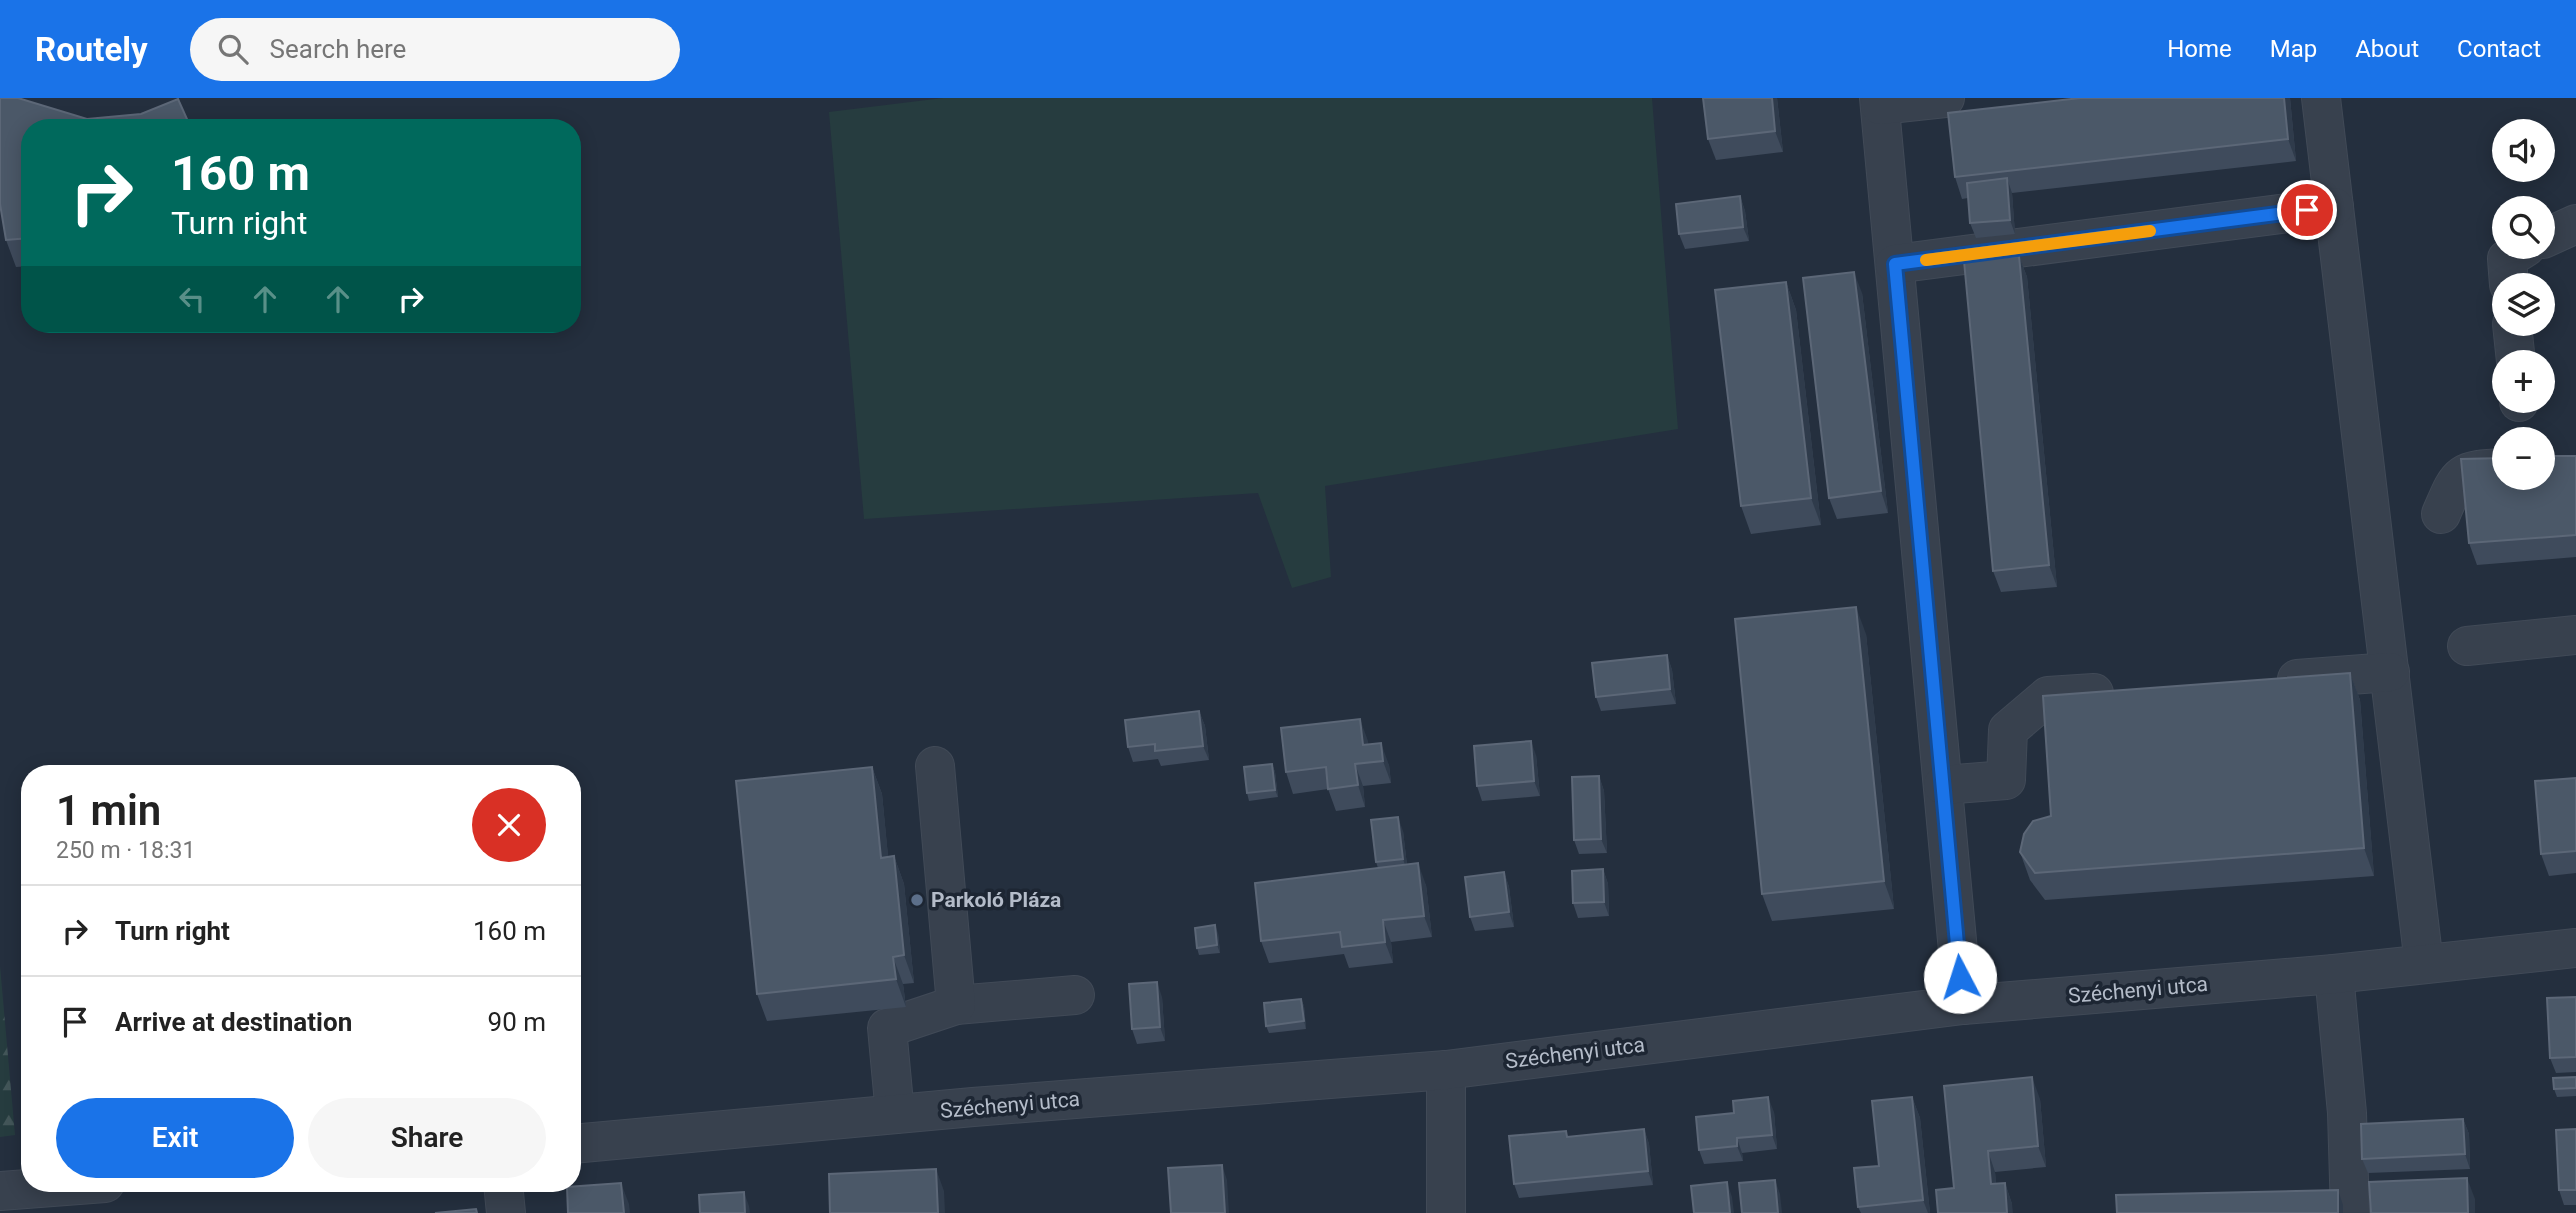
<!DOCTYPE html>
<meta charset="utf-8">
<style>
body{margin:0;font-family:Roboto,sans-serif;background:#f6f6f6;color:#222;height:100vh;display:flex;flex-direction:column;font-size:26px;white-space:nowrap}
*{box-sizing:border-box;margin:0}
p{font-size:23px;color:#767676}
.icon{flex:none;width:38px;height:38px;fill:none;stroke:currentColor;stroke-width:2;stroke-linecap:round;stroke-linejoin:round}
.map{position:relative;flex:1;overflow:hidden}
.side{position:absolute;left:21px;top:667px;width:560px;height:427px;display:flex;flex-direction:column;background:#fff;border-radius:28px;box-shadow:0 4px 18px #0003}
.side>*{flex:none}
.banner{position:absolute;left:21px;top:21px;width:560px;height:214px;border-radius:28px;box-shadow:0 4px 18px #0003;background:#00695c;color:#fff;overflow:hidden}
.controls{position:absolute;left:2492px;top:21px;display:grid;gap:14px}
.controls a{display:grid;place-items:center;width:63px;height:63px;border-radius:50%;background:#fff;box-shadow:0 4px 18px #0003;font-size:35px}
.pin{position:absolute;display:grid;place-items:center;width:60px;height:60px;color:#fff;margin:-30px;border:4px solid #fff;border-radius:50%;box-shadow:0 2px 7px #0007}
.me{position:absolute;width:77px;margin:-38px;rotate:355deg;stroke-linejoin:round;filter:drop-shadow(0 0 5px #0008)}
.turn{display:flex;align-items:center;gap:24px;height:147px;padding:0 35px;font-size:32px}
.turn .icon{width:91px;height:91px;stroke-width:2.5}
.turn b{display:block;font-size:49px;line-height:60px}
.lanes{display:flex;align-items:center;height:66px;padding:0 35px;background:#0003;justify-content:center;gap:35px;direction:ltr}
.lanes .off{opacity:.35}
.round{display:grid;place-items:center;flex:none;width:74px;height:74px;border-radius:37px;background:#f6f6f6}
.summary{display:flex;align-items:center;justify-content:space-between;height:119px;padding:0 35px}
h1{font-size:42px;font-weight:600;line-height:52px}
.button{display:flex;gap:14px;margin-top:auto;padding:14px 35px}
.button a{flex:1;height:80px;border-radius:42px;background:#1a73e8;color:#fff;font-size:28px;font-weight:600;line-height:80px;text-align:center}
.button a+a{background:#f6f6f6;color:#222}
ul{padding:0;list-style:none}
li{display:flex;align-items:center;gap:21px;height:91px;padding:0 35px;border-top:2px solid #e0e0e0}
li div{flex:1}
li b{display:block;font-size:26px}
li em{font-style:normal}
header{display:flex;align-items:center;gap:42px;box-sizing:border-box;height:98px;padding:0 35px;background:#1a73e8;color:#fff}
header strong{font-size:33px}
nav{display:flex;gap:38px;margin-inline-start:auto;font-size:24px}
.search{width:490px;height:63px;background:#f6f6f6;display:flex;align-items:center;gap:18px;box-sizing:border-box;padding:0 24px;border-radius:38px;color:#767676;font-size:26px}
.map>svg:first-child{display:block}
.grass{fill:#263c3f}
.forest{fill:url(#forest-firs)}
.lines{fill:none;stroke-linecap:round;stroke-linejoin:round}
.minor-casing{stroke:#414a57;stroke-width:40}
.minor{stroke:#38414e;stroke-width:38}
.wall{fill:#3f4b5c}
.shaded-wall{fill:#2f3b4b}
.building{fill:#4b5868;stroke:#5c6777;stroke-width:2}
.route-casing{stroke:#114b97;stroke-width:18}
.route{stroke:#1a73e8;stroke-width:12}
.slow{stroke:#f59e0b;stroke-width:12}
.service-dot{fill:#5c6f8a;stroke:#1d2633;stroke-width:2.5}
.labels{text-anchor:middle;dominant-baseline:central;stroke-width:7;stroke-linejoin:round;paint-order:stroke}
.poi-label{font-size:21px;font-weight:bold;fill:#b4bcc9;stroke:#1d2633;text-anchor:start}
.street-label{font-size:21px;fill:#b4bcc9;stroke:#1d2633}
</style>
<header>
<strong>Routely</strong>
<div class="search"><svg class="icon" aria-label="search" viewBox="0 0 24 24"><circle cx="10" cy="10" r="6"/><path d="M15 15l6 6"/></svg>Search here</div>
<nav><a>Home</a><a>Map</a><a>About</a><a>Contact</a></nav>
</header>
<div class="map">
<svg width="2576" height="1115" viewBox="0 0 2576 1115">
<defs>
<pattern id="forest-firs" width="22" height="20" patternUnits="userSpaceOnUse" patternTransform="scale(1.75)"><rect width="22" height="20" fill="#263c3f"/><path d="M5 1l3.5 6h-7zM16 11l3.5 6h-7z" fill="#435659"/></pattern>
</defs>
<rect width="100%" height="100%" fill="#242f3e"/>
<!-- grass -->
<path class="grass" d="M943 0H1652L1678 331 1325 388 1331 479 1292 490 1258 395 864 421 829 14Z"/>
<!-- forest -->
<path class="forest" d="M0 868 15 1037 0 1039Z"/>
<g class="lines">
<!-- minor casing -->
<g class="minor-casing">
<g id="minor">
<path d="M1879 0 1963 907"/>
<path d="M2321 0 2424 866"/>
<path d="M1880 7 1945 0"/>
<path d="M2543 141 2576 126"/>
<path d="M1895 166 2334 109"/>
<path d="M2509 187 2507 161 2526 149"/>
<path d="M2512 226 2516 264"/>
<path d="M2519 303V304"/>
<path d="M2441 416C2459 374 2458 372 2504 370"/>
<path d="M2467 548 2576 537"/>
<path d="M2297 581 2390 574"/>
<path d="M1943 687 2006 682 2008 632 2048 598 2094 595"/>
<path d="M2334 876 2347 1015 2350 1115"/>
<path d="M956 907 1075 897"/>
<path d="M1446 972V1115"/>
<path d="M895 1016 887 930 956 907 935 668"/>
<path d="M572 1046 973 1009 1446 972 1963 907 2334 876 2576 850"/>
<path d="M503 1085 506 1115"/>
<path d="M0 1093 105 1085"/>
</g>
</g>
<!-- minor -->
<use href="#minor" class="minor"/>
</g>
<!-- wall -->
<g class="wall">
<path d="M0 0H18L87 21 141 16 178 1 191 30H30V168L16 169 6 142 0 106Z"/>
<path d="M1777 0 1783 54 1716 62 1708 41Z"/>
<path d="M2080 0H2290L2296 63 2012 95 2015 136 1976 140 1970 125 1968 100 1962 101 1955 79Z"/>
<path d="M1740 98 1745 113 1749 143 1685 151 1679 136Z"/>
<path d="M2019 158 2027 179 2057 489 2001 494 1993 473Z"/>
<path d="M1786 184 1796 212 1821 427 1751 436 1741 408Z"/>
<path d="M1862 195 1888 415 1837 421 1829 400Z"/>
<path d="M2576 358V459L2477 467 2469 445Z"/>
<path d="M1866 536 1894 811 1772 823 1762 796Z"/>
<path d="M1667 557 1672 572 1676 606 1601 613 1596 599Z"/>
<path d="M2350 575 2360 602 2374 778 2045 802 2030 782 2020 754 2051 718Z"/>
<path d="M1199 613 1205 628 1209 662 1161 668 1158 661 1133 664 1128 649Z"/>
<path d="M1368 643V647L1389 667 1391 685 1363 688 1365 709 1336 713 1328 691 1293 696 1286 674Z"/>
<path d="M1536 657 1540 698 1482 703 1477 688Z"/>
<path d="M1272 666 1275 674 1278 699 1249 703 1247 695Z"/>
<path d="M872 669 882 696 888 759 894 758 904 786 914 885 903 886 906 909 767 923 757 896Z"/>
<path d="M1599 678 1604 693 1607 755 1579 756 1574 742Z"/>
<path d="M2576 680V775L2549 778 2541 756Z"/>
<path d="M1403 733 1407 767 1426 787 1432 839 1391 844 1393 865 1349 870 1344 856 1269 865 1261 843 1378 770 1376 764Z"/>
<path d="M1603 771 1608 786 1609 818 1578 820 1573 805Z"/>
<path d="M1504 774 1509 789 1514 829 1475 833 1470 819Z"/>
<path d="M1218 835 1220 855 1199 857 1197 850Z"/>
<path d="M1162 899 1165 943 1137 946 1132 931Z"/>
<path d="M2576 899V974L2556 975 2550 960Z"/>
<path d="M1301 901 1304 908 1306 931 1269 935 1266 928Z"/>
<path d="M2576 979V998L2557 999 2554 991Z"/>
<path d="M1944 988 2040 1001 2046 1069 1995 1074 1996 1086 2005 1085 2012 1106 1954 1090Z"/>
<path d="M1912 999 1920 1020 1930 1115H1861L1858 1109Z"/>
<path d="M1774 1014 1777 1051 1742 1055 1743 1063 1704 1066 1699 1052Z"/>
<path d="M2463 1021 2469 1036 2470 1071 2368 1075 2362 1061Z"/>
<path d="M1644 1031 1649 1046 1653 1087 1519 1100 1514 1086 1569 1039Z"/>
<path d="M2576 1031V1107H2564L2559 1092Z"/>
</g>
<!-- shaded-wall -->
<g class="shaded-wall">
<path d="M1772 0H1777L1783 54 1775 33Z"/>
<path d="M2284 0H2290L2296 63 2288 41Z"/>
<path d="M2007 80 2012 95 2015 136 2010 122Z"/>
<path d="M1740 98 1745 113 1749 143 1743 129Z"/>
<path d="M2019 158 2027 179 2057 489 2049 467Z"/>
<path d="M1854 174 1862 195 1888 415 1881 393Z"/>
<path d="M1786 184 1796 212 1821 427 1811 400Z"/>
<path d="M1856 509 1866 536 1894 811 1884 783Z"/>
<path d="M1667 557 1672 572 1676 606 1670 591Z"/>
<path d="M2350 575 2360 602 2374 778 2364 750Z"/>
<path d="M1199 613 1205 628 1209 662 1203 648Z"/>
<path d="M1360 621 1368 643 1370 665 1363 647Z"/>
<path d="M1531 643 1536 657 1540 698 1534 683Z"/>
<path d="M1381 645 1389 667 1391 685 1383 663Z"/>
<path d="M1272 666 1275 674 1278 699 1275 692Z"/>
<path d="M1355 666 1363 688 1365 709 1358 687Z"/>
<path d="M872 669 882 696 891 787 881 760Z"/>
<path d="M1599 678 1604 693 1607 755 1601 741Z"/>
<path d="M1398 719 1403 733 1408 776 1403 761Z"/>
<path d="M894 758 904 786 914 885 904 857Z"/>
<path d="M1418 765 1426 787 1432 839 1424 818Z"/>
<path d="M1603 771 1608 786 1609 818 1604 804Z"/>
<path d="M1504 774 1509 789 1514 829 1509 814Z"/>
<path d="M1383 822 1391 844 1393 865 1385 844Z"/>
<path d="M1215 827 1218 835 1220 855 1217 847Z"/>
<path d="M893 859 903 886 906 909 896 881Z"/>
<path d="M1157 884 1162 899 1165 943 1160 929Z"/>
<path d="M1301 901 1304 908 1306 931 1304 923Z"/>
<path d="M2032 979 2040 1001 2046 1069 2038 1048Z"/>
<path d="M1768 999 1774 1014 1777 1051 1772 1037Z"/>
<path d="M1912 999 1920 1020 1930 1115H1928L1923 1102Z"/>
<path d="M2463 1021 2469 1036 2470 1071 2465 1056Z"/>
<path d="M1644 1031 1649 1046 1653 1087 1648 1073Z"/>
<path d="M1737 1040 1742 1055 1743 1063 1737 1048Z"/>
<path d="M1988 1053 1995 1074 1998 1108 1991 1086Z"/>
<path d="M1222 1067 1227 1082 1229 1115H1225Z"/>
<path d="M936 1071 944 1093 945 1115H938Z"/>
<path d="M2467 1080 2475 1101V1115H2468Z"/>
<path d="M1775 1082 1780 1096 1782 1115H1778Z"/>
<path d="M1727 1084 1732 1099 1734 1115H1730Z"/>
<path d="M621 1085 629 1106 630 1115H624Z"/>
<path d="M2005 1085 2012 1106 2013 1115H2007Z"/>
<path d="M2338 1092 2343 1107V1115H2338Z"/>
<path d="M744 1094 749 1108 750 1115H745Z"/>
</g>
<!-- building -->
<g class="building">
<path d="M0 0H18L87 21 141 16 178 1 191 30H30V140L6 142 0 106Z"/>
<path d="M1703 0H1772L1775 33 1708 41Z"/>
<path d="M2080 0H2284L2288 41 1955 79 1948 15Z"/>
<path d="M2007 80 2010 122 1970 125 1967 85Z"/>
<path d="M1740 98 1743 129 1679 136 1676 106Z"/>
<path d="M2019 158 2049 467 1993 473 1964 163Z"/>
<path d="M1854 174 1881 393 1829 400 1803 180Z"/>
<path d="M1786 184 1811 400 1741 408 1715 192Z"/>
<path d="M2543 358H2576V437L2469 445 2461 361 2504 360V380H2543Z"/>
<path d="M1856 509 1884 783 1762 796 1735 521Z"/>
<path d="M1667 557 1670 591 1596 599 1592 565Z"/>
<path d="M2350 575 2364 750 2035 775 2020 754 2024 736 2033 723 2051 718 2043 598Z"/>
<path d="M1199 613 1203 648 1155 653V646L1128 649 1125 622Z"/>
<path d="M1360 621 1363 647 1381 645 1383 663 1355 666 1358 687 1328 691 1326 669 1286 674 1281 630Z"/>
<path d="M1531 643 1534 683 1477 688 1474 648Z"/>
<path d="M1272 666 1275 692 1247 695 1244 669Z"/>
<path d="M872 669 881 760 894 758 904 857 893 859 896 881 757 896 736 683Z"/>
<path d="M1599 678 1601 741 1574 742 1572 679Z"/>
<path d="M2576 680V753L2541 756 2535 683Z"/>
<path d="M1398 719 1403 761 1376 764 1371 722Z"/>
<path d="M1418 765 1424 818 1383 822 1385 844 1342 849 1340 834 1261 843 1255 785Z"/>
<path d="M1603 771 1604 804 1573 805 1572 773Z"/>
<path d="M1504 774 1509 814 1470 819 1465 779Z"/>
<path d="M1215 827 1217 847 1197 850 1195 830Z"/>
<path d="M1157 884 1160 929 1132 931 1129 886Z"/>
<path d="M2576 899V959L2550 960 2547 900Z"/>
<path d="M1301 901 1304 923 1266 928 1264 905Z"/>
<path d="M2032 979 2038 1048 1988 1053 1991 1086 2005 1085 2007 1115H1938L1936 1092 1954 1090 1944 988Z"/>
<path d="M2576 979V990L2554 991 2553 980Z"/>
<path d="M1768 999 1772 1037 1737 1040V1048L1699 1052 1696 1019 1734 1015 1733 1003Z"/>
<path d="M1912 999 1923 1102 1858 1109 1854 1070 1879 1068 1872 1003Z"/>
<path d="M2463 1021 2465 1056 2362 1061 2361 1026Z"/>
<path d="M1644 1031 1648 1073 1514 1086 1509 1038 1566 1033 1567 1039Z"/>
<path d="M2576 1031V1092H2559L2556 1032Z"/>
<path d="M1222 1067 1225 1115H1171L1168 1070Z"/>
<path d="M936 1071 938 1115H830L829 1076Z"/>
<path d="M2467 1080 2468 1115H2371L2369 1084Z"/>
<path d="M1775 1082 1778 1115H1742L1739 1085Z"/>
<path d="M1727 1084 1730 1115H1694L1691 1088Z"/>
<path d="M621 1085 624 1115H568L567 1089Z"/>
<path d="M2338 1092V1115H2117L2116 1097Z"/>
<path d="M744 1094 745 1115H700L699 1097Z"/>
<path d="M476 1111 477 1115H435Z"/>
</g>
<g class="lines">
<!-- route casing -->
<g class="route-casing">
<path id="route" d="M1960 879 1895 166 2307 112"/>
</g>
<!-- route -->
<use href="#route" class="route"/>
<!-- slow -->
<path class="slow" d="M1926 162 2150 133"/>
</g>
<!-- markers -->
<circle class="service-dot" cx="917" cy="802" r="7"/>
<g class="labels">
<!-- poi labels -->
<g class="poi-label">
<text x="931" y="802">Parkoló Pláza</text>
</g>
<!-- street labels -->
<g class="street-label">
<text transform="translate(2138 892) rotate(-5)">Széchenyi utca</text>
<text transform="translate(1575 955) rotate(-7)">Széchenyi utca</text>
<text transform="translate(1010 1007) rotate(-5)">Széchenyi utca</text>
</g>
</g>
</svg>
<div class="controls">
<a><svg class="icon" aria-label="sound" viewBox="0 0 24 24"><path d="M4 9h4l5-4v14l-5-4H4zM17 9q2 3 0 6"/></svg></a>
<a><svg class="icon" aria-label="search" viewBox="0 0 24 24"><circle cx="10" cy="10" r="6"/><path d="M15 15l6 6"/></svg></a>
<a><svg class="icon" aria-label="layers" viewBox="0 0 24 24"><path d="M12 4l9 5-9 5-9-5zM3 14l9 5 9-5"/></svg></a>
<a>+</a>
<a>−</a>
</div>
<div class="pin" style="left:2307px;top:112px;background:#d93025"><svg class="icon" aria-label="arrive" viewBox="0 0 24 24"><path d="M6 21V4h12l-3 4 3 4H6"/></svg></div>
<svg class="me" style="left:1960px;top:879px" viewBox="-20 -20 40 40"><circle r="19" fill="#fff"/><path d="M0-13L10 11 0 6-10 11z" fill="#1a73e8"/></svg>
<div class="banner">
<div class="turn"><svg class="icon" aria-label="right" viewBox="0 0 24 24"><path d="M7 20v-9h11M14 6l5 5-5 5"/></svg><div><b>160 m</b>Turn right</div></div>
<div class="lanes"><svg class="icon off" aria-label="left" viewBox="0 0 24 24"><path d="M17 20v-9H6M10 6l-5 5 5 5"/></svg><svg class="icon off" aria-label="ahead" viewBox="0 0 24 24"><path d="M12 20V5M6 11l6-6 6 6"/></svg><svg class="icon off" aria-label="ahead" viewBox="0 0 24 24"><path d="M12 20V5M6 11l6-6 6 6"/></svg><svg class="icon" aria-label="right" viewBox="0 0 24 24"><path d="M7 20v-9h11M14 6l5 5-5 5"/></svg></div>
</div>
<section class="side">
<div class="summary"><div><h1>1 min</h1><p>250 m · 18:31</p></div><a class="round" style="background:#d93025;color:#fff"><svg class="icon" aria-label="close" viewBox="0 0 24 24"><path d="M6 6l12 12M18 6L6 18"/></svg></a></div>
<ul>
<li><svg class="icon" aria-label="right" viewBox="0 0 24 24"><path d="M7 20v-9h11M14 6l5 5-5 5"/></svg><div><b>Turn right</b></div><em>160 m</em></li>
<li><svg class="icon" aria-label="arrive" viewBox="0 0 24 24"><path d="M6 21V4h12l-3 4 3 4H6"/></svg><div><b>Arrive at destination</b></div><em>90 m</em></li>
</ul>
<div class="button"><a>Exit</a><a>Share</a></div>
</section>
</div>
